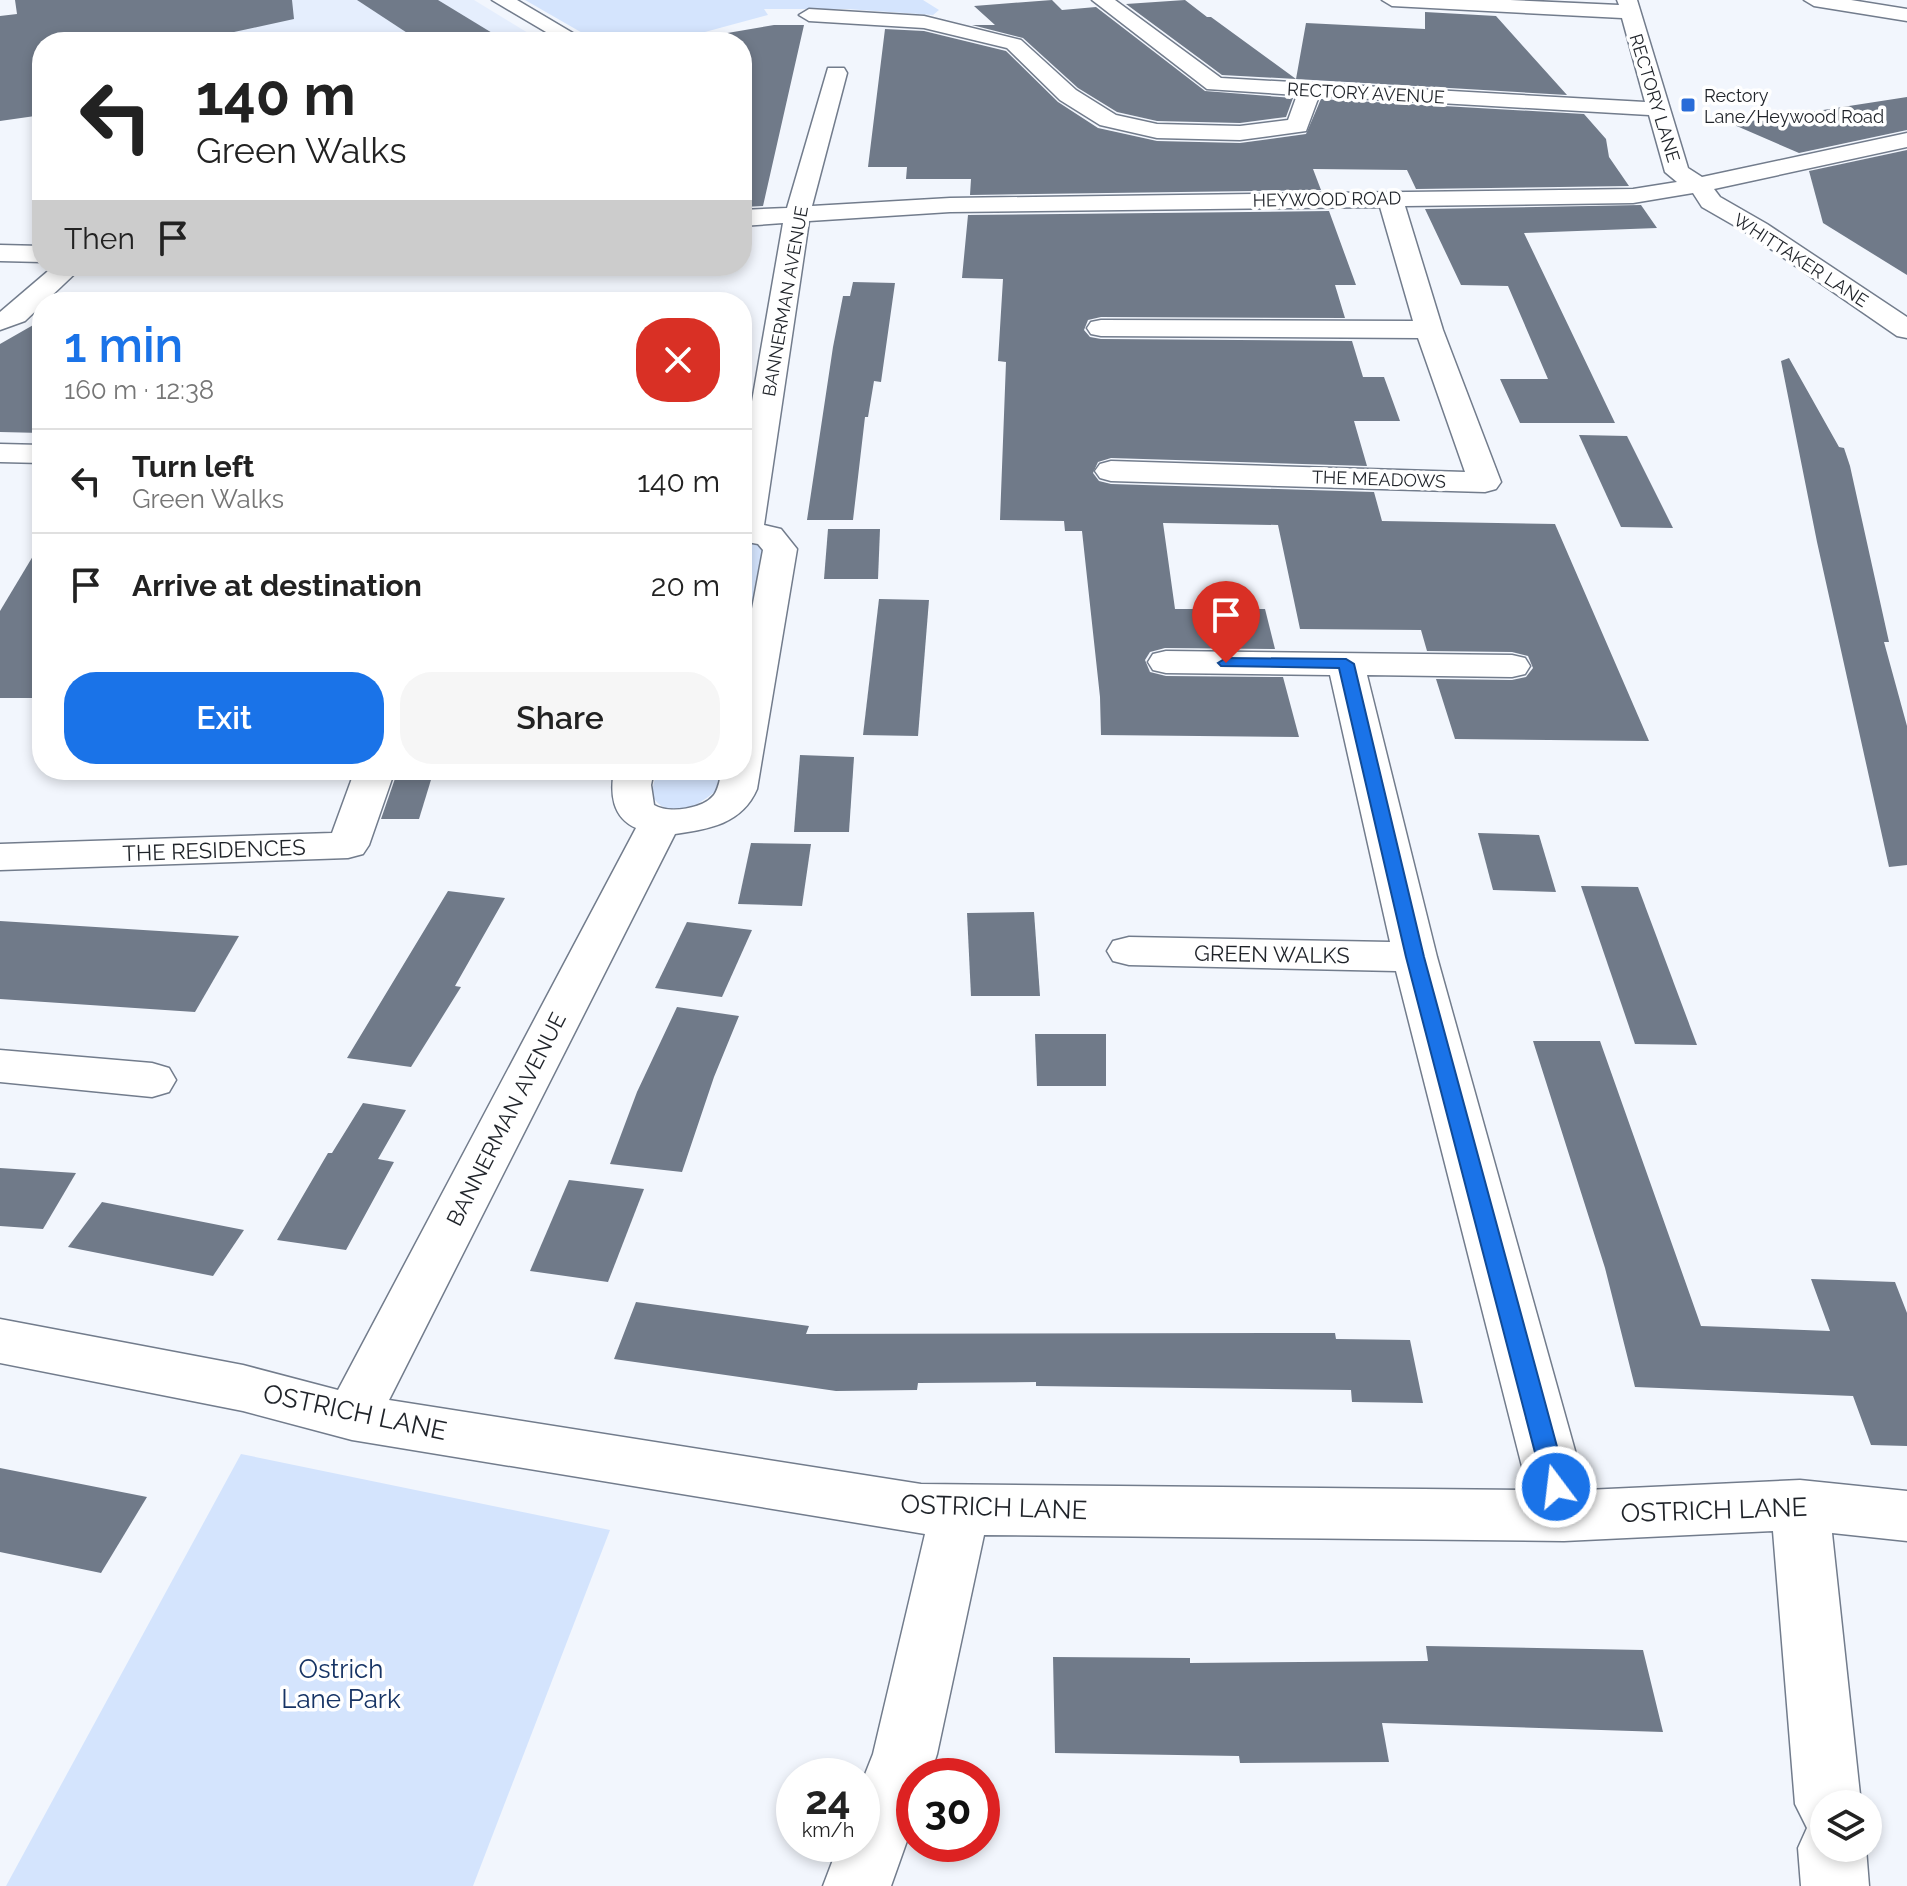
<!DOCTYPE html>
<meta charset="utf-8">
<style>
body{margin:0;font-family:Raleway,sans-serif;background:#f6f6f6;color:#222;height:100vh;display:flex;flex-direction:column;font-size:30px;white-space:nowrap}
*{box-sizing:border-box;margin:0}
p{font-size:26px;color:#767676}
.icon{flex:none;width:44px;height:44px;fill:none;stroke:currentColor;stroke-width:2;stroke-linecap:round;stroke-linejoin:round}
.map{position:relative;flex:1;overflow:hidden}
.side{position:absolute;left:32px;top:292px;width:720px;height:488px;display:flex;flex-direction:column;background:#fff;border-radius:32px;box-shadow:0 4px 12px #0003}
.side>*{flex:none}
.hud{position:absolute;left:32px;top:32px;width:720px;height:244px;border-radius:32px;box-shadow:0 4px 12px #0003;background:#fff;color:#222;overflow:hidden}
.tools{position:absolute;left:1810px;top:1790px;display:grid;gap:16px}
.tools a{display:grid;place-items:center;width:72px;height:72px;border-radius:50%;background:#fff;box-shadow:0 4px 12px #0003;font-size:40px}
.speed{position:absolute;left:776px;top:1758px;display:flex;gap:16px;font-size:40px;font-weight:700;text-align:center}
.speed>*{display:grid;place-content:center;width:104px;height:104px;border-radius:50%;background:#fff;box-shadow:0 4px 12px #0003;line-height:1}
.speed small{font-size:20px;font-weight:400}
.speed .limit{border:12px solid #d22;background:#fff;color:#111}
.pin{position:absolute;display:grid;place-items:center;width:68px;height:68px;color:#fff;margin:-82px -34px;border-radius:50% 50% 50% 0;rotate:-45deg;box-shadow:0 0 8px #0007}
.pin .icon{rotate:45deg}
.me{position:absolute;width:88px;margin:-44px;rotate:345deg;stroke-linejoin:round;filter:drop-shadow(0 0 6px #0008)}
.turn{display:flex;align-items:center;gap:28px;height:168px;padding:0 32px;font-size:36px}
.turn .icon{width:104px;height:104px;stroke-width:2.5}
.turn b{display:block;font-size:56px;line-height:68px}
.then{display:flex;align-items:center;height:76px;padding:0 32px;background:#0003;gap:16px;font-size:30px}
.round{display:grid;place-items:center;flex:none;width:84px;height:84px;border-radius:32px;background:#f6f6f6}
.headline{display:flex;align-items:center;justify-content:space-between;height:136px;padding:0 32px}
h1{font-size:48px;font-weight:600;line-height:60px;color:#1a73e8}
.primary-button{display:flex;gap:16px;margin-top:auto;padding:16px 32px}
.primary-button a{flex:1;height:92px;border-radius:32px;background:#1a73e8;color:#fff;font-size:32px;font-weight:600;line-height:92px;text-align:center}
.primary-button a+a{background:#f6f6f6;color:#222}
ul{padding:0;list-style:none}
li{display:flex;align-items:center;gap:24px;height:104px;padding:0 32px;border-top:2px solid #e0e0e0}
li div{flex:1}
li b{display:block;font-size:30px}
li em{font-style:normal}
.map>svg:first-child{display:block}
.built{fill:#e5eefd}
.green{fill:#d4e4fd}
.building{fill:#707a89}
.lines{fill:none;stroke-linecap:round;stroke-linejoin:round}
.minor-casing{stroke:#727c8c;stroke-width:3}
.minor{fill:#fff;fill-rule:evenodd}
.route{fill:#1a73e8;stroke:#114b97;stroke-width:2}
.poi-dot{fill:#296cd8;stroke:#fff;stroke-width:3}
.labels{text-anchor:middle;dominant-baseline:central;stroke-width:7;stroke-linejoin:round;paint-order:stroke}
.far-street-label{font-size:18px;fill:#1f2329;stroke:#fff}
.far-poi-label{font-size:18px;fill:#1f2329;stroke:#fff;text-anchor:start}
.street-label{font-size:22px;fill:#1f2329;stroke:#fff}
.near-street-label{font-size:26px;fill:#1f2329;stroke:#fff}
.near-park-label{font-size:26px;fill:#173465;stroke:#fff}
</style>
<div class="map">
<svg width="1907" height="1886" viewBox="0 0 1907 1886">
<rect width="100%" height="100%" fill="#f2f6fd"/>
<!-- built -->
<path class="built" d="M199 0H474L543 42H120Z"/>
<!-- green -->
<g class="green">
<path d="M525 0H923L939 10 933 15 847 9H764L768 15 668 42H598Z"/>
<path d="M742 541 760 543 765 552 742 665Z"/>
<path d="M657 770H720L716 791C693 808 672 824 651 795Z"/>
<path d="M241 1454 610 1530 473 1886H6Z"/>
</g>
<!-- building -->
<g class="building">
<path d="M15 0H292L294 19 188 42H42V115L0 121V16L17 14Z"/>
<path d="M357 0H438L507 42H421Z"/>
<path d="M1052 0 1062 10 1096 7 1205 91 1293 98 1286 117 1240 123 1157 121 1117 112 1078 88 1023 38 972 25H995L974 6Z"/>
<path d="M1185 0 1207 17H1211L1296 79 1222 75 1126 4Z"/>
<path d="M1425 12 1496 16 1567 95 1296 79 1306 23 1425 29Z"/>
<path d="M774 25H804L763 206 742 207V88L749 64 742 59V42H713L704 37Z"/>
<path d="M885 29 924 31 1006 51 1058 102 1098 128 1157 141 1240 143 1306 134 1321 99 1584 114 1606 139 1609 157 1629 186 1416 189 1407 170 1313 169 1321 190 970 195 971 179H906L907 167H868Z"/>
<path d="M1907 97V130L1799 153 1732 124Z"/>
<path d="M1907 150V275L1823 223 1809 171Z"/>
<path d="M1641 205 1657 228 1524 233 1615 423H1520L1500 379H1548L1508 286 1461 285 1425 209Z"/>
<path d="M1329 211 1356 285H1335L1345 318 1101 317 1088 320 1084 330 1090 337 1101 339 1352 341 1363 377H1384L1400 421H1354L1367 466 1111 458 1098 462 1093 473 1099 481 1111 484 1374 492 1382 521 1555 524 1649 741 1455 739 1436 679 1512 680 1526 677 1533 668 1528 656 1512 652 1427 651 1421 630 1300 629 1278 525 1163 523 1175 609H1265L1275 649 1165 648 1150 652 1145 660 1150 672 1166 676 1283 677 1299 737 1101 735 1100 697 1082 531H1065L1064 521 1000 520 1006 362 998 361 1003 279 962 278 968 215Z"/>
<path d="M853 282 895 283 881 382 874 381 868 417H865L853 520H807L833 347 843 296H850Z"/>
<path d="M42 320V433L0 432V344Z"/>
<path d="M1789 358 1839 447 1844 448 1850 466 1889 642H1884L1907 726V865L1889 867 1817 542 1781 361Z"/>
<path d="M1579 435 1627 436 1673 528 1621 527Z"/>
<path d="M828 529H880L878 579H824Z"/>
<path d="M42 541V698H0V611Z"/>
<path d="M879 599 929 600 918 736 863 735Z"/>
<path d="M800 755 854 757 849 832H794Z"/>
<path d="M398 770H434L419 819H381Z"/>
<path d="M1478 833 1539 835 1556 892 1493 890Z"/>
<path d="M751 843 811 844 802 906 738 904Z"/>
<path d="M1581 886 1638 887 1697 1045 1635 1044Z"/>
<path d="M448 891 505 898 455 986 461 987 411 1067 347 1058Z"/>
<path d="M1034 912 1040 996H971L967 913Z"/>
<path d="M0 921 239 936 195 1012 0 999Z"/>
<path d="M687 922 752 930 722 997 655 988Z"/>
<path d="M677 1007 739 1016 714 1077 682 1172 610 1164 637 1092Z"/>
<path d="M1035 1034H1106V1086H1037Z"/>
<path d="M1533 1041H1600L1701 1326 1830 1331 1811 1279 1895 1282 1907 1313V1446L1871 1445 1853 1396 1635 1387 1605 1268Z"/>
<path d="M363 1103 406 1110 378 1159 394 1162 346 1250 277 1240 328 1153H332Z"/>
<path d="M0 1168 76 1173 43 1229 0 1226Z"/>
<path d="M569 1180 644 1189 608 1282 530 1271Z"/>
<path d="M102 1202 244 1230 213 1276 68 1247Z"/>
<path d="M636 1302 809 1326 806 1334 1335 1333 1336 1339 1410 1340 1423 1403 1352 1402 1351 1390 1036 1386V1382L918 1383 917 1390 836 1391 614 1359Z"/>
<path d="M0 1468 147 1497 101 1573 0 1552Z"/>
<path d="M1426 1646 1643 1650 1663 1732 1382 1723 1389 1762 1240 1763 1239 1756 1055 1753 1053 1657 1190 1658V1663L1428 1661Z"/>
</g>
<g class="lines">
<!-- minor casing -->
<g class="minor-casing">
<g id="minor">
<path d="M492 0H517L588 42H563Z"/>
<path d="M1092 0H1115L1221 78 1645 102 1622 18 1392 6 1382 0H1510L1619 5 1617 0H1637L1688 168 1702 177 1907 133V147L1714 189 1720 197 1767 224 1907 317V338L1897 336 1749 234 1702 207 1693 193 1633 203 1405 206 1443 330 1501 482 1496 489 1485 492 1111 481 1100 478 1095 471 1100 464 1111 461 1465 472 1418 338 1101 336 1091 334 1087 328 1091 322 1101 320 1413 321 1380 207 950 212 809 221 764 525 781 529 797 549 757 789C742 824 709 829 675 834L389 1400 921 1484 1528 1490 1396 971 1129 965 1113 961 1107 951 1113 941 1129 937 1390 942 1330 675 1166 673 1153 670 1148 662 1153 654 1166 651 1512 655 1525 658 1530 666 1525 674 1512 677 1367 675 1437 957 1586 1490 1800 1480 1907 1491V1541L1832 1533 1861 1804H1824V1848H1866L1869 1886H1801L1798 1848 1807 1828 1795 1804 1773 1531 1564 1541 984 1535 937 1754 930 1776H914V1821L891 1886H823L839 1844H862V1782L873 1754 925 1534 352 1440 243 1411 0 1363V1319L243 1365 338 1390 636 828C612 817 610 794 614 770H654L651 785 654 805C669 814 703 809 714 795 719 788 720 778 722 770H742V662L763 550 758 544 742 541V459L783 223 742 226V210L787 208 828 68H844L847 73 812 206 950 198 1633 189 1677 182 1665 172 1649 115 1319 96 1306 131 1240 140 1157 138 1100 125 1060 100 1007 48 924 28 809 21 799 15 809 9 924 16 1021 40 1076 90 1116 115 1157 124 1240 126 1288 120 1297 95 1207 89Z"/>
<path d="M1804 0H1851L1907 9V21L1814 6Z"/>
<path d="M0 245 42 246V262L0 261Z"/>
<path d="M54 266H83L25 321 0 330V312Z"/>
<path d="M0 444 42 445V463L0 462Z"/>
<path d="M355 770H395L369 845 363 854 348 858 0 870V844L332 833Z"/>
<path d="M0 1050 152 1063 169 1068 176 1080 169 1092 152 1097 0 1082Z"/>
</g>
</g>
<!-- minor -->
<use href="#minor" class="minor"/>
</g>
<!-- route -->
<path class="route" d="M1226 658 1346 659 1354 664 1424 957 1568 1487 1564 1494 1556 1497 1548 1494 1544 1487 1406 957 1339 668 1221 666 1218 663Z"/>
<!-- markers -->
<rect class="poi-dot" x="1680" y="97" width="16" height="16" rx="4"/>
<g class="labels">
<!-- far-street labels -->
<g class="far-street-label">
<text transform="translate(1366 93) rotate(3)">RECTORY AVENUE</text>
<text transform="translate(1655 98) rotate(73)">RECTORY LANE</text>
<text transform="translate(1327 199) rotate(-1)">HEYWOOD ROAD</text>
<text transform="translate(1801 260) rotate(33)">WHITTAKER LANE</text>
<text transform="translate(785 301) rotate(-80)">BANNERMAN AVENUE</text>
<text transform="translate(1379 479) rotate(2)">THE MEADOWS</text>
</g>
<!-- far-poi labels -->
<g class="far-poi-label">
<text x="1704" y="95">Rectory<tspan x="1704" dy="21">Lane/Heywood Road</tspan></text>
</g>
<!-- street labels -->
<g class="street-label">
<text transform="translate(214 850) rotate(-2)">THE RESIDENCES</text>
<text transform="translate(1272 954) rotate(1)">GREEN WALKS</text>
<text transform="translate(506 1119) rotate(-63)">BANNERMAN AVENUE</text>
</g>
<!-- near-street labels -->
<g class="near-street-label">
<text transform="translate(355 1412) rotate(12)">OSTRICH LANE</text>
<text transform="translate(994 1507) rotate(2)">OSTRICH LANE</text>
<text transform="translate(1714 1510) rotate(-2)">OSTRICH LANE</text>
</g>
<!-- near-park labels -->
<g class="near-park-label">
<text x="341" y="1669">Ostrich<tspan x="341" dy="30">Lane Park</tspan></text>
</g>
</g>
</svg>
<div class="tools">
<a><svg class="icon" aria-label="layers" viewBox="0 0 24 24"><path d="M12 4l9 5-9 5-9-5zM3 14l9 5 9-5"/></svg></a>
</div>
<div class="speed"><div>24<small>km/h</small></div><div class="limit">30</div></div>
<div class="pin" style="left:1226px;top:663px;background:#d93025"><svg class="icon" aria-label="arrive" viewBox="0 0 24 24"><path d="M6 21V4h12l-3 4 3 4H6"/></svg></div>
<svg class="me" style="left:1556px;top:1487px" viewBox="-20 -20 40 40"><circle r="17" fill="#1a73e8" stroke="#fff" stroke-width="3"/><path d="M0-11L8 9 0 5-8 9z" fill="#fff"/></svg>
<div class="hud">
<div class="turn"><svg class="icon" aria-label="left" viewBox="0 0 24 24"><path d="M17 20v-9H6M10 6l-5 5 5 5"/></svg><div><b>140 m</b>Green Walks</div></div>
<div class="then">Then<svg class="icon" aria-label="arrive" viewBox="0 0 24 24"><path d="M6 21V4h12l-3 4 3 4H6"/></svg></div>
</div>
<section class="side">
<div class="headline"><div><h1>1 min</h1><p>160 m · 12:38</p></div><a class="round" style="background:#d93025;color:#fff"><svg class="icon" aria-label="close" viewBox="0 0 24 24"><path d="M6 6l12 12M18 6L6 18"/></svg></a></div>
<ul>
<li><svg class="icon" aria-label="left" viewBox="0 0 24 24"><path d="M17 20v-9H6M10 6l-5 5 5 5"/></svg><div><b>Turn left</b><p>Green Walks</p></div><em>140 m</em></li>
<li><svg class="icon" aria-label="arrive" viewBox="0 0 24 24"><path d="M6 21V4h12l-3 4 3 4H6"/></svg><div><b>Arrive at destination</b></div><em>20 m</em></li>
</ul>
<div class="primary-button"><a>Exit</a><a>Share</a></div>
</section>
</div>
